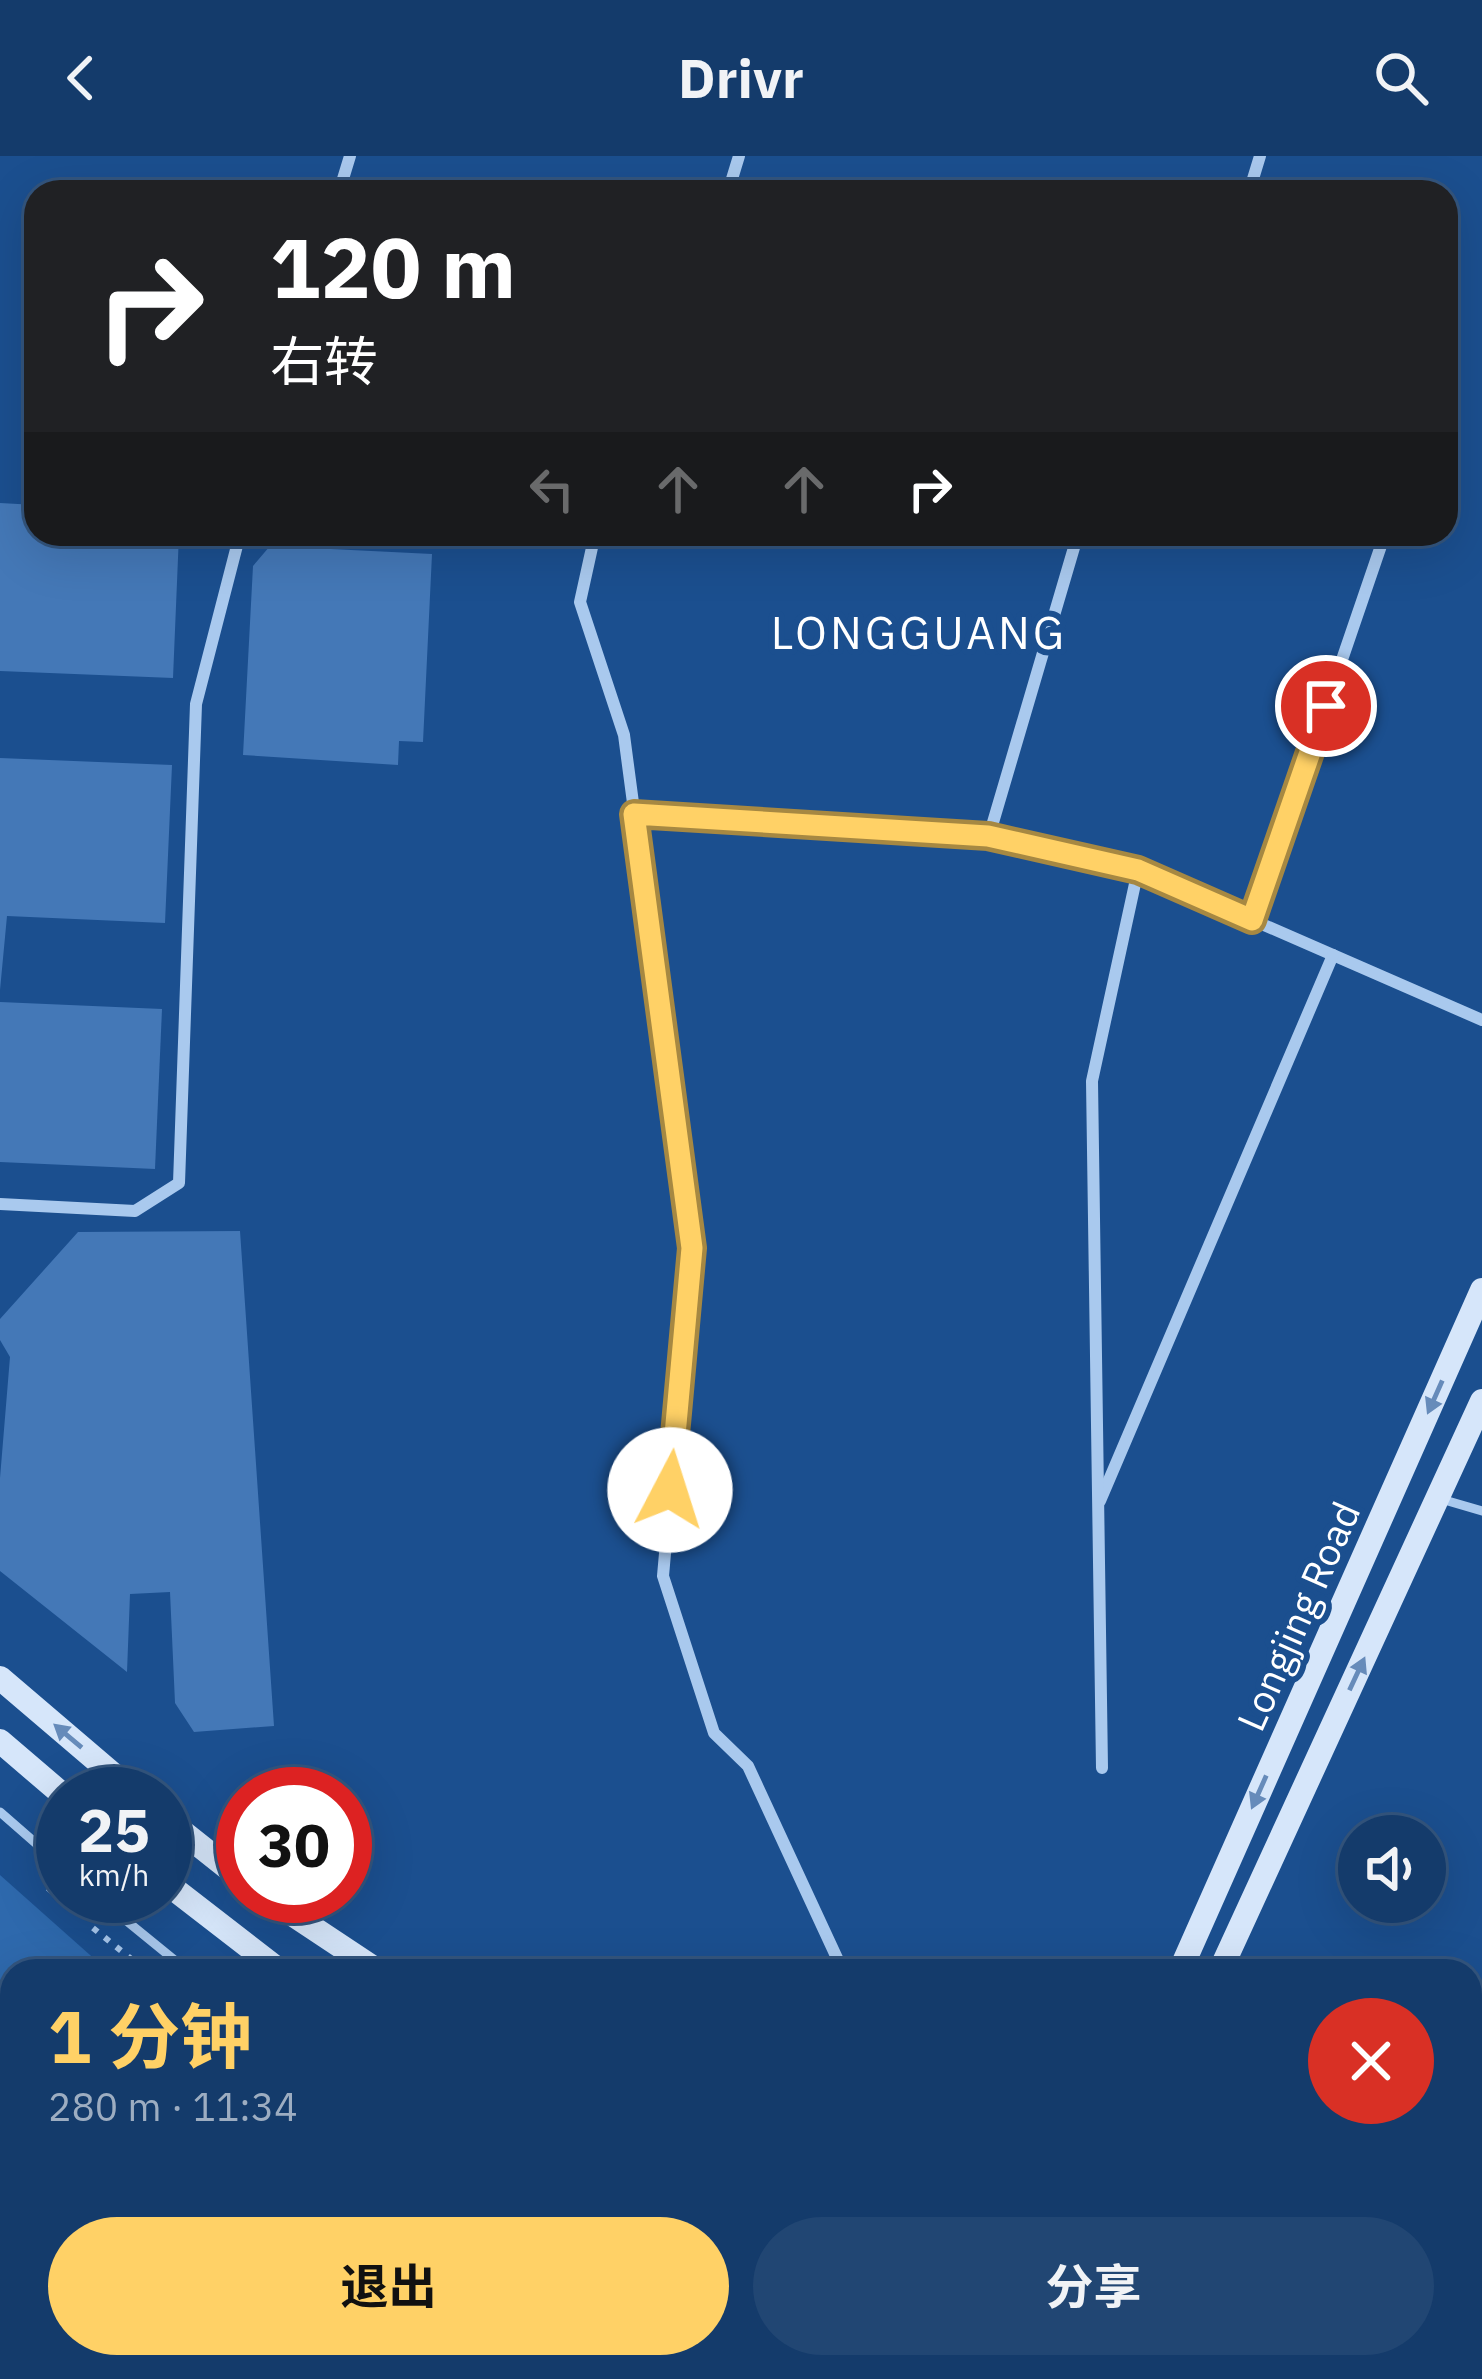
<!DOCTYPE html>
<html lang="zh">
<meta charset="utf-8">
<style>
body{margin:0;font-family:"IBM Plex Sans","Noto Sans SC",sans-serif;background:#214673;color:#f1f3f6;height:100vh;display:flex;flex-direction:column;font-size:45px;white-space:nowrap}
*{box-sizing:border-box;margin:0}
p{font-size:39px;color:#9dadc1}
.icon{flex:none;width:66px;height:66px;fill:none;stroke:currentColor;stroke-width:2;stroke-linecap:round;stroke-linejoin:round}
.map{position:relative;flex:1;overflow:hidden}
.drawer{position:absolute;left:0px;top:1803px;width:1482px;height:420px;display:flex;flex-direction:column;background:#143b6b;border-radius:36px 36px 0 0;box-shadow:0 12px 48px #0002,0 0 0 3px #33557e}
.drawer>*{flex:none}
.banner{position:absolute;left:24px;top:24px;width:1434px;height:366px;border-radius:36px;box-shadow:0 12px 48px #0002,0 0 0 3px #33557e;background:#202124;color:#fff;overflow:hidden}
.controls{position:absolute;left:1338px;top:1659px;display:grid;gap:24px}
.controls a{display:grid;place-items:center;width:108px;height:108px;border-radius:50%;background:#143b6b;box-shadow:0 12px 48px #0002,0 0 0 3px #33557e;font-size:60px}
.speed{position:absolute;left:36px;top:1611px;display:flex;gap:24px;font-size:60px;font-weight:700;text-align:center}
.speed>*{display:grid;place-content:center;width:156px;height:156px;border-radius:50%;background:#143b6b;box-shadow:0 12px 48px #0002,0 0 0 3px #33557e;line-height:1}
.speed small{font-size:30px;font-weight:400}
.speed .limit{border:18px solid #d22;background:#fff;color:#111}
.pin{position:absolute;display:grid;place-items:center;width:102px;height:102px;color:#fff;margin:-51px;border:6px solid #fff;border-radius:50%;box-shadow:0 3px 12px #0007}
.me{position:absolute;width:132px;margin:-66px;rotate:5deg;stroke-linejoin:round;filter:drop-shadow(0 0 9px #0008)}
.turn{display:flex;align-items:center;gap:42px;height:252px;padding:0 48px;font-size:54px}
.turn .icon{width:156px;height:156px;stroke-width:2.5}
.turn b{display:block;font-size:84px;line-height:102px}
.lanes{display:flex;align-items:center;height:114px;padding:0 48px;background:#0003;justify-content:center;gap:60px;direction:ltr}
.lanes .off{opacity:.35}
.round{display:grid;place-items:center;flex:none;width:126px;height:126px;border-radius:63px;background:#214673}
.overview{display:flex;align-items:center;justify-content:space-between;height:204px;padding:0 48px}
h1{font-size:72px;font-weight:700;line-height:90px;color:#ffd166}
.action{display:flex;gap:24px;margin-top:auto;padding:24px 48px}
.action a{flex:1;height:138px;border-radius:72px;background:#ffd166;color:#111;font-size:48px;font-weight:700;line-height:138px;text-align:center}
.action a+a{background:#214673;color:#f1f3f6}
header{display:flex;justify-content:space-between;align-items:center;height:156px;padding:0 48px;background:#143b6b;font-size:54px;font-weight:700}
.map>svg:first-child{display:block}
.green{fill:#2e69ad}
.building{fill:#4478b7}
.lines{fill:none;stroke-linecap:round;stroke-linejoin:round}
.path{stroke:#a9c9ee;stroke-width:6;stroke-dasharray:6 9;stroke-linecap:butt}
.lane{stroke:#a9c9ee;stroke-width:9}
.street{stroke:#a9c9ee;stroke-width:12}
.secondary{stroke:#d6e6fa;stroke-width:24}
.oneway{fill:#668bba}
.route-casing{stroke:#a68842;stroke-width:30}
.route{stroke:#ffd166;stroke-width:21}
.labels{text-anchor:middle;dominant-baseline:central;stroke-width:12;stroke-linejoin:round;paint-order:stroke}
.street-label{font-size:39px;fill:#fff;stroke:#1b4f8f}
.quarter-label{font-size:45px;letter-spacing:3px;fill:#fff;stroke:#1b4f8f}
</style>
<header><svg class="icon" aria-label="back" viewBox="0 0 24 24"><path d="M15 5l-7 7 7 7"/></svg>Drivr<svg class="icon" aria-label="search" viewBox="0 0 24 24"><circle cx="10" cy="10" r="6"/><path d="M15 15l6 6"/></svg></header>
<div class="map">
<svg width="1482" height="2223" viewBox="0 0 1482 2223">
<rect width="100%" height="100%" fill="#1b4f8f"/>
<!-- green -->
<path class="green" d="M0 1719 108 1815H12V2211H382L377 2223H0Z"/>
<!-- building -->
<g class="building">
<path d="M0 347 36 349V378H179L173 522 0 515Z"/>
<path d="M270 390 432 398 423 586 399 585 398 609 243 599 253 410Z"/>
<path d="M0 602 172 609 165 767 7 760 0 834Z"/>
<path d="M0 846 162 853 155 1013 0 1006Z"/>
<path d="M240 1075 274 1570 194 1576 175 1547 170 1436 130 1438 127 1516 0 1415V1322L10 1201 0 1184V1163L78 1076Z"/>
</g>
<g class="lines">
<!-- path -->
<g class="path">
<path d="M48 1732 79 1759"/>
<path d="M93 1772 146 1815"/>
<path d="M874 2211 885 2223"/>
<path d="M953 2223 957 2211"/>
</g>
<!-- lane -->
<g class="lane">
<path d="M1441 1343 1482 1355"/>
<path d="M0 1656 63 1711"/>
<path d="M96 1740 188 1815"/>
<path d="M470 2223 474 2211"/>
</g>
<!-- street -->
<g class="street">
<path d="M339 36 350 0"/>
<path d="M728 36 739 0"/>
<path d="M1249 36 1260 0"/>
<path d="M595 378 580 446 624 579 692 1092 663 1420 714 1577 748 1610 843 1815"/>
<path d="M634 658 989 680 1138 714 1482 864"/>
<path d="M989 680 1078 378"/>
<path d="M1253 764 1385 378"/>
<path d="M0 1048 135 1055 179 1027 196 548 240 378"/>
<path d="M1100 1345 1333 799"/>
<path d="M1102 1612 1092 925 1138 714"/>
</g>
<!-- secondary -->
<g class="secondary">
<path d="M0 1522 136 1638"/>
<path d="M0 1585 63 1639"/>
<path d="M165 1662 243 1724"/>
<path d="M165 1726 280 1815"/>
<path d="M265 1740 378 1815"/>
<path d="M1180 1815 1482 1134"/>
<path d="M1220 1815 1482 1245"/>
<path d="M914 2211 920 2223"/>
<path d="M1061 2211 1091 2223"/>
<path d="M1307 2211 1348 2223"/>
<path d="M1007 2223 1011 2211"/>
</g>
</g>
<!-- one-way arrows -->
<defs><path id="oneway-solid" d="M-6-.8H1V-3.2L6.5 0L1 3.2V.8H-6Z" transform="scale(3)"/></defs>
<g class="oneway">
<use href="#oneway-solid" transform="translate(1435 1241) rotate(114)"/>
<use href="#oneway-solid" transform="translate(1357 1518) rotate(-65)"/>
<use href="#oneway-solid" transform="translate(68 1580) rotate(-140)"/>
<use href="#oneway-solid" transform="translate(1259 1636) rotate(114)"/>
</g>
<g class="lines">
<!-- route casing -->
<g class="route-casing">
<path id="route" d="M670 1334 692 1092 634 658 988 680 1138 714 1252 764 1326 550"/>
</g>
<!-- route -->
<use href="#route" class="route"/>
</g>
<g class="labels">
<!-- street labels -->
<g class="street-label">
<text transform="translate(1298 1460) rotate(-66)">Longjing Road</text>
</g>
<!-- quarter labels -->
<g class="quarter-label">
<text x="919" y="476">LONGGUANG</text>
</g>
</g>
</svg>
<div class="controls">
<a><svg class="icon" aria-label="sound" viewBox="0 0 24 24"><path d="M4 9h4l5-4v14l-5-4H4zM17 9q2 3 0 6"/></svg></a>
</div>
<div class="speed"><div>25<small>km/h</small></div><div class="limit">30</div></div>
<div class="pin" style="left:1326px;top:550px;background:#d93025"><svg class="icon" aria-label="arrive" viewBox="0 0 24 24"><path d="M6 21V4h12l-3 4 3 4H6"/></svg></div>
<svg class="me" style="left:670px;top:1334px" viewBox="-20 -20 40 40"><circle r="19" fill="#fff"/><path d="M0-13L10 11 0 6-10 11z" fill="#ffd166"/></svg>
<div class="banner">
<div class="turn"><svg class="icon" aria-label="right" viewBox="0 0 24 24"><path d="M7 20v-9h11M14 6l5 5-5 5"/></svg><div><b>120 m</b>右转</div></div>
<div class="lanes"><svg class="icon off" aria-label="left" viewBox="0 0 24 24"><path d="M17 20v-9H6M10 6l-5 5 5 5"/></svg><svg class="icon off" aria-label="ahead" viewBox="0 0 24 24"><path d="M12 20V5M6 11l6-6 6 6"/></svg><svg class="icon off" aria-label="ahead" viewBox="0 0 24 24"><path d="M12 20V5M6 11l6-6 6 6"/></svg><svg class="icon" aria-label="right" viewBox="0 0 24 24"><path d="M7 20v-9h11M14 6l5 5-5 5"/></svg></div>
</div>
<section class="drawer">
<div class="overview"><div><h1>1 分钟</h1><p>280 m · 11:34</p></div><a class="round" style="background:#d93025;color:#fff"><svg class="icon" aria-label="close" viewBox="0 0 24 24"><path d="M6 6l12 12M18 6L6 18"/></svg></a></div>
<div class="action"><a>退出</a><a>分享</a></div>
</section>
</div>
